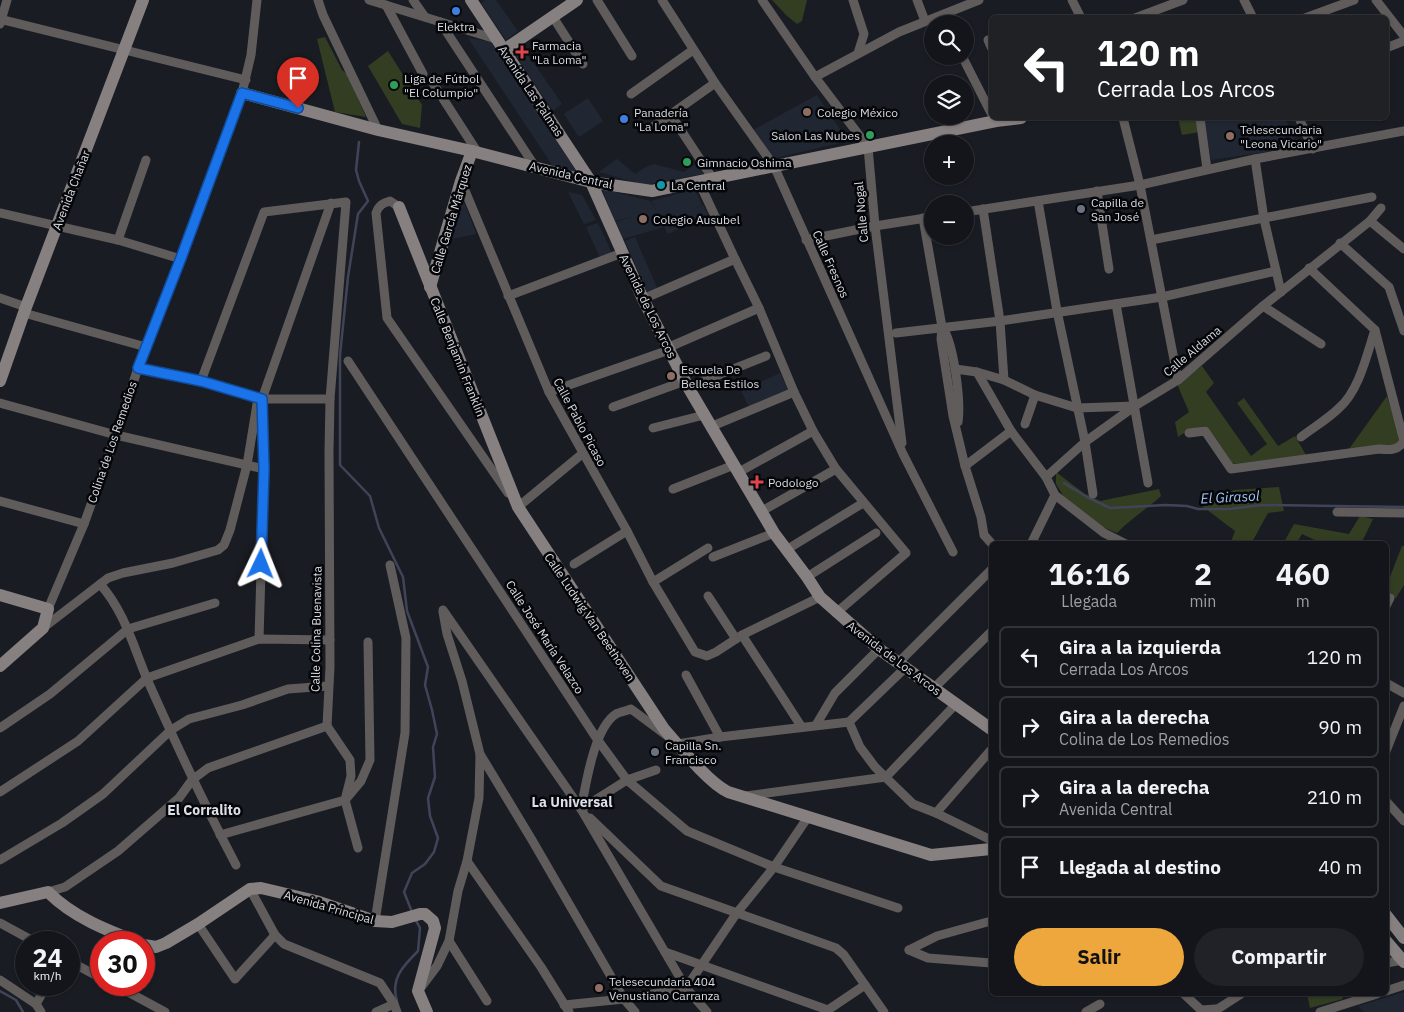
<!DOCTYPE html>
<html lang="es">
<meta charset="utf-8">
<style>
body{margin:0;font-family:"IBM Plex Sans",sans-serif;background:#202227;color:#f1f3f6;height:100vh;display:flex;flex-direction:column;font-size:19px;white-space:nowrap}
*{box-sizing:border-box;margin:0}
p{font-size:16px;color:#9d9fa2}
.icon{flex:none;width:28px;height:28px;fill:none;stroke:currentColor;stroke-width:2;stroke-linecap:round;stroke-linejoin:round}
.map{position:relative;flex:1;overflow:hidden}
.side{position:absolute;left:989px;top:541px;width:400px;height:455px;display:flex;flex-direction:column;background:#13151a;border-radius:8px;box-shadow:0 1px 4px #0004,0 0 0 1px #323439}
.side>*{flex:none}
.guide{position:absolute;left:989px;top:15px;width:400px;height:105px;border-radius:8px;box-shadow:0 1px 4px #0004,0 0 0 1px #323439;background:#202124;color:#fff;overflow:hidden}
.buttons{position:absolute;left:924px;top:15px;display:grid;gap:10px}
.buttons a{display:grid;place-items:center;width:50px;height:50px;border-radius:50%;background:#13151a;box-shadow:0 1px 4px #0004,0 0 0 1px #323439;font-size:25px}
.speed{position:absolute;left:15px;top:931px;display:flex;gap:10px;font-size:25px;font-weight:700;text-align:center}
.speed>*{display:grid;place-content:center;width:65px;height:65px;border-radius:50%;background:#13151a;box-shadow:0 1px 4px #0004,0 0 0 1px #323439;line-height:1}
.speed small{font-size:12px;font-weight:400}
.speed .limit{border:8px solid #d22;background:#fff;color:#111}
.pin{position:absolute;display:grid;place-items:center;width:42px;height:42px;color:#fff;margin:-51px -21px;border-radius:50% 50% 50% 0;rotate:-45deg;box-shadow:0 0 5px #0007}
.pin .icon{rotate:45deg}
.me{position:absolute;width:55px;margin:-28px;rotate:2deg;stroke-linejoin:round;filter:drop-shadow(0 0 4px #0008)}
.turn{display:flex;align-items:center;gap:18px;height:105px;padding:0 25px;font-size:22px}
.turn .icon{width:65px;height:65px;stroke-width:2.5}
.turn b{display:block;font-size:35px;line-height:42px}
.eta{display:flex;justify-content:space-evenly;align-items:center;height:85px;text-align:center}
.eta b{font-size:30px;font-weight:700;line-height:35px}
.button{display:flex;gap:10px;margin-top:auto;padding:10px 25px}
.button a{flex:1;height:58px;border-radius:30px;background:#eea73d;color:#111;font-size:20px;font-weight:700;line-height:58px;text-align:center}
.button a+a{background:#202227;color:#f1f3f6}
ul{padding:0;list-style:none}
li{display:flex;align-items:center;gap:15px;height:62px;margin:0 10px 8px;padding:0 15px;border:2px solid #323439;border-radius:8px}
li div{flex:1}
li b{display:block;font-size:19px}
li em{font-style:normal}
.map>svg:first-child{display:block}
.built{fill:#212732}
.green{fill:#323d22}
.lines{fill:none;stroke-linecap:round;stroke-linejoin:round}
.stream{stroke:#414459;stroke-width:2.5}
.street{stroke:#605c5c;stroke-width:9}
.secondary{stroke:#878081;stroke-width:12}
.route-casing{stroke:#114b97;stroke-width:12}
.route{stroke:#1a73e8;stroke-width:9}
.shop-dot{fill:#3f7fe0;stroke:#050609;stroke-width:2}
.health-dot{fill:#e0444e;stroke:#050609;stroke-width:2}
.leisure-dot{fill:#2e9e5b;stroke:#050609;stroke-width:2}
.education-dot{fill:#8d6e63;stroke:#050609;stroke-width:2}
.culture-dot{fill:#0f9aa8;stroke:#050609;stroke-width:2}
.worship-dot{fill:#6b7280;stroke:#050609;stroke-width:2}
.labels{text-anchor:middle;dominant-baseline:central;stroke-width:5;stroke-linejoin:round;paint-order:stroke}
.poi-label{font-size:12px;fill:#dadce1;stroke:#050609;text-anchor:start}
.street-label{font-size:12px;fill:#dadce1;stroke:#050609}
.water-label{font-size:14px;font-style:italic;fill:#a3c7f8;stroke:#050609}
.neighbourhood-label{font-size:14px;font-weight:bold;fill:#dbdfe8;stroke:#050609}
</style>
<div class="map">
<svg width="1404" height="1012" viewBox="0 0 1404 1012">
<rect width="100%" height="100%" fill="#191c22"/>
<!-- built -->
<g class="built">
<path d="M485 0H496L518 31 506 40 481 3Z"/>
<path d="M468 38 491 42 579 175 554 168Z"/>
<path d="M522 46 562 104 553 111 513 52Z"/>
<path d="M817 95 848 141 771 159 753 130Z"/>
<path d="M588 98 603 121 579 137 564 114Z"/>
<path d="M1204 118H1285L1299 147 1211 160Z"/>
<path d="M617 159 635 174 646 167 654 164 684 172 697 163 703 174 645 185 599 172Z"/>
<path d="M602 189 650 201 660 217 651 201 695 189 702 205 690 211 703 205 708 215 668 234 664 227 623 239 616 222 631 217 615 221Z"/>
<path d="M568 192 582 195 596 220 584 224Z"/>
<path d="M459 202 465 204 476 234 447 240Z"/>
<path d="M598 223 612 253 600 258 586 227Z"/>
<path d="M635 237 658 290 648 294 625 241Z"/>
<path d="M780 373 789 391 750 409 741 391Z"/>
<path d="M1404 992V1012H1364L1358 1006Z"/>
</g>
<!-- green -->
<g class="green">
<path d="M772 0H807L802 21 797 24 787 16Z"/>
<path d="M325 37 342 70 347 74 366 117 335 112 317 39Z"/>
<path d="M388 51 422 105 420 128 402 124 368 66Z"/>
<path d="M1178 118H1198L1200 132 1182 135Z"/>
<path d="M1202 366 1214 383 1206 392 1251 456 1267 444 1237 403 1244 398 1278 446 1295 436 1306 455 1232 464 1205 426 1190 429 1178 437 1175 422 1189 412 1177 384Z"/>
<path d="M1387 396 1401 441 1393 448 1349 449Z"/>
<path d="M1056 472 1085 494 1100 501 1159 489 1161 496C1147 509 1130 519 1117 533L1100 526 1064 497 1056 484Z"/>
<path d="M1279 487 1284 511 1268 513 1251 544H1230L1235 531 1202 506 1234 490Z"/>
<path d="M1360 516 1373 519 1361 544H1323L1302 534 1296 544H1283L1294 524 1349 534Z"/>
<path d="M1402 546H1404V585L1396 598 1386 595V587Z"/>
<path d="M1307 994H1341L1343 999 1310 1008Z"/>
</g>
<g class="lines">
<!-- stream -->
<g class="stream">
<path d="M359 142 356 170 359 181 368 201 358 214 348 277 340 355V465L370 496 379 528 403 577 407 611 428 667 425 685 432 710 437 734 433 747 435 777 428 798 430 816 438 838 434 852 425 864 412 873 404 892 412 912"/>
<path d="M1064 483 1087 497 1110 508 1166 505 1187 506 1198 509H1229L1262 505 1404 507"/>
<path d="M0 991 16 1000 23 1012"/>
<path d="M397 1001C390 979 403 966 418 951L420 928 415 919"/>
</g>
<!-- street -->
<g class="street">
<path d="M318 0 323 15 378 130"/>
<path d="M369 0 496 39"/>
<path d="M413 0 425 17"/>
<path d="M597 0 632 56"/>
<path d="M662 0 715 83 774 166 903 454 953 552"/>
<path d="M762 0 815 77 868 147 875 226 902 443"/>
<path d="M853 0 864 34 858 53"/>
<path d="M917 0 925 21"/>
<path d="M1072 0 1081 18"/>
<path d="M1244 0 1253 18"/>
<path d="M1376 0 1404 36"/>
<path d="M386 5 423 74"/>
<path d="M553 17 583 64"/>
<path d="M1135 18 1183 0"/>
<path d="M1305 18 1354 0"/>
<path d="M0 19 246 80"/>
<path d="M440 22 536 168"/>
<path d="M0 24 7 0"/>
<path d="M988 40 991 47"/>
<path d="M1386 48 1404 41"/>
<path d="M962 56 991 113"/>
<path d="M815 77 899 32 979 0"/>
<path d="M433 83 478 153"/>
<path d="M631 94 693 50"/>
<path d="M671 115 713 179"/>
<path d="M1123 118 1140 185 1178 380"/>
<path d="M1200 118 1207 169"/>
<path d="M1299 118 1313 149"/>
<path d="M653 127 715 83"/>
<path d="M1255 159 1264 219 1281 292"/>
<path d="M461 181 549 392 627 531 653 582 695 652 707 656 716 652 742 635 820 597"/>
<path d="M699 182 735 259 759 308 794 392 813 431 836 469 906 553 836 613"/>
<path d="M1097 191 1109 269"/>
<path d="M1038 201 1057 311 1085 442 1093 494"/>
<path d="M399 207 390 201C383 203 379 205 376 213L387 318 508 493"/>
<path d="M983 209 1000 321 1004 380"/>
<path d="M965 212 1140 185 1255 159 1404 131"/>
<path d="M0 213 118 240 181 259"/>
<path d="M923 218 942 327 941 339 953 416 965 466 981 517 984 535 992 544"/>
<path d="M1370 221 1404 249"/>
<path d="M118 240 146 160"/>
<path d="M806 240 875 226 932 217"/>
<path d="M1151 240 1372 197"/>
<path d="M1340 243 1389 287 1404 331"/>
<path d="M1309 268 1375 330 1404 441"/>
<path d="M508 296 622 253"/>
<path d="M0 298 26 307"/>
<path d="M643 299 735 259"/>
<path d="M1116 304 1148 483"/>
<path d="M1263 306 1321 344"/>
<path d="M24 313 146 347"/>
<path d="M942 327C954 342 961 402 958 422"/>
<path d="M896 333 1000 321 1162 297 1276 271"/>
<path d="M667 348 759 308"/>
<path d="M348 361 597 739 627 780 687 831 774 867 898 908"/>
<path d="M138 368 201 381 262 399H330"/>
<path d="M955 369 977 372 1004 380 1035 395 1077 408 1135 406"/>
<path d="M977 372 1011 431 1046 477 1055 495 1104 533 1126 544"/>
<path d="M201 381 264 212 346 202 330 399 329 452 330 667 327 726"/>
<path d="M688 387 766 356"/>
<path d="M549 392 669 350"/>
<path d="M0 403 116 435 264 469"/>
<path d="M613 407 685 381"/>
<path d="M1025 424 1035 395"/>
<path d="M710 427 794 392"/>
<path d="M653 428 704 415"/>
<path d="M1189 433 1205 431 1231 469 1379 449C1389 450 1398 451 1404 441"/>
<path d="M1301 437C1314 427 1328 419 1339 408 1359 391 1367 354 1375 330"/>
<path d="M965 466 1011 431"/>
<path d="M739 472 813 431"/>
<path d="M1046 477 1085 442 1135 406 1178 380 1263 306 1370 221 1381 208"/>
<path d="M673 489 734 465"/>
<path d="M0 501 84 524"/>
<path d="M516 504 518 507 582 454"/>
<path d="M762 511 836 469"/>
<path d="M1337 512 1404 513"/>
<path d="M1031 544 1055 495"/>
<path d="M786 550 863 503"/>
<path d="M713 557 774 533"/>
<path d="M574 564 627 531"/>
<path d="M807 577 876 533"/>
<path d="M653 582 708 548"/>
<path d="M100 584C124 611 133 645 147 679 175 742 204 804 236 865"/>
<path d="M708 596 736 639"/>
<path d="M1386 606 1390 598"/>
<path d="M48 609 84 524 116 435 138 368 181 259 242 93 251 55 257 0"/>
<path d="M443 610 581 809 686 988 707 1012"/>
<path d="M43 628 108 578 123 573 173 563 218 550 224 545 230 530 247 465 257 404 262 399 331 203"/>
<path d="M742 635 801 726"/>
<path d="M259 639 264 469 262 399"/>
<path d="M898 663 991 570"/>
<path d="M686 675 720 737"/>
<path d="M1386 683 1404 693"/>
<path d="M934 688 991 632"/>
<path d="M849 722 860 747 875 767 913 804 936 813 991 840"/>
<path d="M849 722 905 668"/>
<path d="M816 725 835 693 879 649"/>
<path d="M327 726 350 760 351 776 345 800 358 848"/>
<path d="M0 728 50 694 128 629 215 603"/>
<path d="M1386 751 1404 706"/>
<path d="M480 754 532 840 624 999 635 1012"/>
<path d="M0 792 78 741 147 678 259 639 330 640"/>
<path d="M746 796 886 777 956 704"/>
<path d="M345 800 361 781 370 760 368 642"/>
<path d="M1386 801 1404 821"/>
<path d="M581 809C586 784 594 728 616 714 620 712 626 711 631 709L678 744 720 737 849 722"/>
<path d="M581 809 627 780 656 770"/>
<path d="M936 813 991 750"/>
<path d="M590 818 661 886 836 948 844 955 884 1012"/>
<path d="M220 835 345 800"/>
<path d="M0 860 62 823 103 794 171 730 189 719 242 705 288 689 328 686"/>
<path d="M467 861 541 967 569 1012"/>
<path d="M250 889 275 935 284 944 380 983 394 1004 397 1012"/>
<path d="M48 892 65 887 118 851 179 798 192 780 208 768 327 726"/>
<path d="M375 921 405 733 406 638 390 565"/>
<path d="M0 923 35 942"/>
<path d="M198 924 235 979 275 935"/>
<path d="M449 941 487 1001"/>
<path d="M909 950 937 936 991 921"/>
<path d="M909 950 928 958 991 963"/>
<path d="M665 952 828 1010"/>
<path d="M69 961 101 978"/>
<path d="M1386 963 1404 960"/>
<path d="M0 980 36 1004 41 1012"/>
<path d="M115 985 165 1012"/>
<path d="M422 986 437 966 449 941 458 891 467 861 479 798 480 754 462 681 447 634 443 612"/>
<path d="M1386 991 1404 985"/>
<path d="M1184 994 1201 1010 1216 1009"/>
<path d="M36 1004 47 985"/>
<path d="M564 1005 624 999 686 988 736 914 774 867 808 817"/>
<path d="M828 1010 865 985"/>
<path d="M376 1012 394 1004"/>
<path d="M1086 1012 1100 1004"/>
<path d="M1213 1012 1241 994"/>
<path d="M1320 1012 1377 994"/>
</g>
<!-- secondary -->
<g class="secondary">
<path d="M471 0 591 182 643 299 688 387 774 533 807 577 820 597 879 649 991 729"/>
<path d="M504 50 577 0"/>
<path d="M242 93 378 130 472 151 591 182 652 191 996 121 1021 118"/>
<path d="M399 207 518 507 664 729C680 747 708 782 728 792L931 855 991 849"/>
<path d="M430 287 461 181 472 151"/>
<path d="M0 381 26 307 143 0"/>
<path d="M0 595 48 609 43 628 0 666"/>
<path d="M0 903 48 892C73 917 106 930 138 942"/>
<path d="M1386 915 1404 938"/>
<path d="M1386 941 1404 962"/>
<path d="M144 945 156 947 166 943 198 924 250 889 261 888 316 901 375 921 392 922 420 914H425L433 921 435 928 418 991 427 1012"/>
</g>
</g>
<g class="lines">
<!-- route casing -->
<g class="route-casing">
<path id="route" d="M261 564 264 469 262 399 201 381 138 368 181 258 242 93 298 108"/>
</g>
<!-- route -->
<use href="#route" class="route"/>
</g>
<!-- markers -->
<g class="shop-dot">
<circle cx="456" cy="11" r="5"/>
<circle cx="624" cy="119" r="5"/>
</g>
<g class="health-dot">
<path d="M519.5 44.5h5v5h5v5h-5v5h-5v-5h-5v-5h5z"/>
<path d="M754.5 474.5h5v5h5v5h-5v5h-5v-5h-5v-5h5z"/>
</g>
<g class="leisure-dot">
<circle cx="394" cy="85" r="5"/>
<circle cx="870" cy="135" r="5"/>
<circle cx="687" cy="162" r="5"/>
</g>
<g class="education-dot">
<circle cx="807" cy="112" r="5"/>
<circle cx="1230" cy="136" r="5"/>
<circle cx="643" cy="219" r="5"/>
<circle cx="671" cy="376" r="5"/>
<circle cx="599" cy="988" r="5"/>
</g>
<circle class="culture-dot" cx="661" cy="185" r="5"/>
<g class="worship-dot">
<circle cx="1081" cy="209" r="5"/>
<circle cx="655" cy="752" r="5"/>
</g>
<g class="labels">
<!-- poi labels -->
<g class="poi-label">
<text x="456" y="26" text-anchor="middle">Elektra</text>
<text x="532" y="45">Farmacia<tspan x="532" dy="14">"La Loma"</tspan></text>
<text x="404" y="78">Liga de Fútbol<tspan x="404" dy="14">"El Columpio"</tspan></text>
<text x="634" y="112">Panadería<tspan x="634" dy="14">"La Loma"</tspan></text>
<text x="817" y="112">Colegio México</text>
<text x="1240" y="129">Telesecundaria<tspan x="1240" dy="14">"Leona Vicario"</tspan></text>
<text x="860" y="135" text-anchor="end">Salon Las Nubes</text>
<text x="697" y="162">Gimnacio Oshima</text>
<text x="671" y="185">La Central</text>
<text x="1091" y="202">Capilla de<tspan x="1091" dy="14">San José</tspan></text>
<text x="653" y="219">Colegio Ausubel</text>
<text x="681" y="369">Escuela De<tspan x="681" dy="14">Bellesa Estilos</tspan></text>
<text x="768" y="482">Podologo</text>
<text x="665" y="745">Capilla Sn.<tspan x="665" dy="14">Francisco</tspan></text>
<text x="609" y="981">Telesecundaria 404<tspan x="609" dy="14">Venustiano Carranza</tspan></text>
</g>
<!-- street labels -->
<g class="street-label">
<text transform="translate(531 91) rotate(56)">Avenida Las Palmas</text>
<text transform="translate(571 175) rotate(13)">Avenida Central</text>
<text transform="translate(71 190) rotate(-69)">Avenida Chañar</text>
<text transform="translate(861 212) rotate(-95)">Calle Nogal</text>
<text transform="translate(451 219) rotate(-73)">Calle García Márquez</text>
<text transform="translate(831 264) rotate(66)">Calle Fresnos</text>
<text transform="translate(648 306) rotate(64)">Avenida de Los Arcos</text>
<text transform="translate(1192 351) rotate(-40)">Calle Aldama</text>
<text transform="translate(458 357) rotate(68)">Calle Benjamín Franklin</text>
<text transform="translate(580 422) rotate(62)">Calle Pablo Picaso</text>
<text transform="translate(112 442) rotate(-71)">Colina de Los Remedios</text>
<text transform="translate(590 617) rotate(56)">Calle Ludwig Van Beethoven</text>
<text transform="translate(316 629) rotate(-89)">Calle Colina Buenavista</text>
<text transform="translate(545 637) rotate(57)">Calle José María Velazco</text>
<text transform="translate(894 658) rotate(37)">Avenida de Los Arcos</text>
<text transform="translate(329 907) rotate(16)">Avenida Principal</text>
</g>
<!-- water labels -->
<g class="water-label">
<text transform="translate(1230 497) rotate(-3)">El Girasol</text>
</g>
<!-- neighbourhood labels -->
<g class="neighbourhood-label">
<text x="572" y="802">La Universal</text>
<text x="204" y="810">El Corralito</text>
</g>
</g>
</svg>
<div class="buttons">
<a><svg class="icon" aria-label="search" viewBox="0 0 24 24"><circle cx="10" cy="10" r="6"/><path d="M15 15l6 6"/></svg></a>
<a><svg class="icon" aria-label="layers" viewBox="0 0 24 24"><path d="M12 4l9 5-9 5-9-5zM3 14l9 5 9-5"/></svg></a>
<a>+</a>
<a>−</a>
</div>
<div class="speed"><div>24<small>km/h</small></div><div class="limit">30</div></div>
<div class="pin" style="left:298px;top:108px;background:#d93025"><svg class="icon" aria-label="arrive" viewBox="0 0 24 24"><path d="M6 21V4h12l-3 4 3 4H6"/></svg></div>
<svg class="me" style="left:261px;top:564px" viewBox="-20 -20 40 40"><path d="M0-17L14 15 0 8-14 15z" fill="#1a73e8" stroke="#fff" stroke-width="4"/></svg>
<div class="guide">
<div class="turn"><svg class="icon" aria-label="left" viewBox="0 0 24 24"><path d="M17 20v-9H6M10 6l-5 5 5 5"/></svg><div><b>120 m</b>Cerrada Los Arcos</div></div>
</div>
<section class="side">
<div class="eta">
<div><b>16:16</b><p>Llegada</p></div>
<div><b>2</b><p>min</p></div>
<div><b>460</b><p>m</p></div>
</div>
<ul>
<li><svg class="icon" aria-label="left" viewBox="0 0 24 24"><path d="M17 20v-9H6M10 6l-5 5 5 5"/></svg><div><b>Gira a la izquierda</b><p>Cerrada Los Arcos</p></div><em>120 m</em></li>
<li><svg class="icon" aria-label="right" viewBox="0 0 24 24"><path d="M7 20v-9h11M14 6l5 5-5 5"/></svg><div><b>Gira a la derecha</b><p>Colina de Los Remedios</p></div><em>90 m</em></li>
<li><svg class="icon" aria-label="right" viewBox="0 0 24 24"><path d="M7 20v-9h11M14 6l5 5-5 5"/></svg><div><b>Gira a la derecha</b><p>Avenida Central</p></div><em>210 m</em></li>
<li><svg class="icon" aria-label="arrive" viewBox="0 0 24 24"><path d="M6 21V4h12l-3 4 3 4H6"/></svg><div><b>Llegada al destino</b></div><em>40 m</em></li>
</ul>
<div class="button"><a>Salir</a><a>Compartir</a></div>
</section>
</div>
